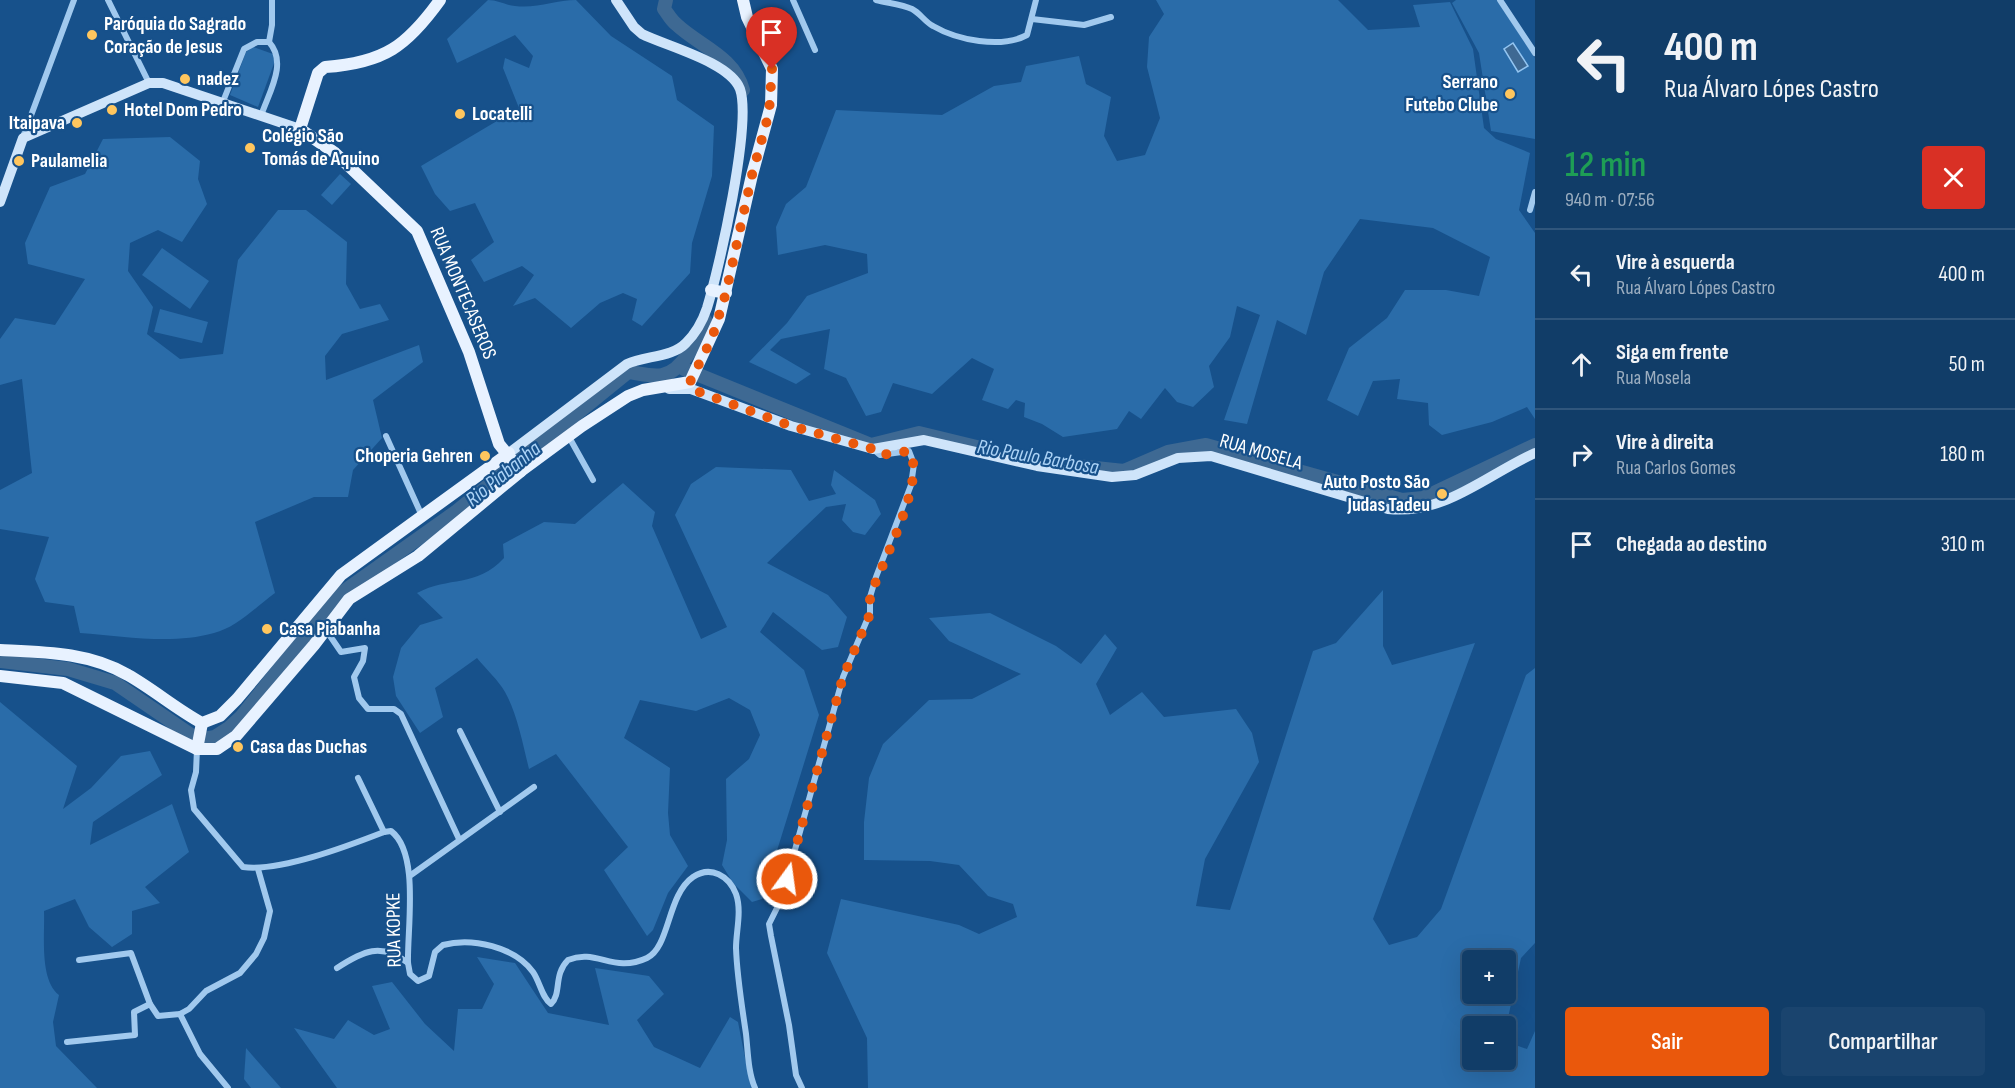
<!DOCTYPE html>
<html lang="pt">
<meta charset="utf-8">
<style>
body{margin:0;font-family:"Sofia Sans Condensed",sans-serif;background:#1a446e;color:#f1f3f6;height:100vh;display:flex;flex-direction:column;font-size:22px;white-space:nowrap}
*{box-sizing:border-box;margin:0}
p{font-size:20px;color:#9caec0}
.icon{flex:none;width:33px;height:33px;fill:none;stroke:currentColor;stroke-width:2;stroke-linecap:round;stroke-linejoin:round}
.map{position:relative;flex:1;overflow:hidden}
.panel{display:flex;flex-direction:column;background:#113d68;width:480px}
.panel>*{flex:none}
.top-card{background:#113d68;color:#f1f3f6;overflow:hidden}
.tools{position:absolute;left:1462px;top:950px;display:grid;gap:12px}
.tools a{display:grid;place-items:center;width:54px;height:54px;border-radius:6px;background:#113d68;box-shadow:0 6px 24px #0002,0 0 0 2px #30567c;font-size:30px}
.pin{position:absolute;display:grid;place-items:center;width:51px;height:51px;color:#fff;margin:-62px -26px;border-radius:50% 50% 50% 0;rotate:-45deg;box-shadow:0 0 6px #0007}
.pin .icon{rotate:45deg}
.me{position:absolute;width:66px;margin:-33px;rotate:14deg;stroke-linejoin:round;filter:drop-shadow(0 0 4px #0008)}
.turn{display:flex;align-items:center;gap:21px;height:126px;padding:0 30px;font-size:27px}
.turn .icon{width:78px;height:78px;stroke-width:2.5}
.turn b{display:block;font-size:42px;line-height:51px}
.round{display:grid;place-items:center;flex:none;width:63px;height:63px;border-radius:6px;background:#1a446e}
.summary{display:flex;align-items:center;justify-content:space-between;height:102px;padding:0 30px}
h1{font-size:36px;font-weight:600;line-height:45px;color:#1e9e55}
.action{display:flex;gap:12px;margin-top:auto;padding:12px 30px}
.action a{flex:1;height:69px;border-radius:6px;background:#ea580c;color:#fff;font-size:24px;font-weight:600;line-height:69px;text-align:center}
.action a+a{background:#1a446e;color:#f1f3f6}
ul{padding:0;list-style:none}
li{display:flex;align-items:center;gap:18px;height:90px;padding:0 30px;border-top:2px solid #30567c}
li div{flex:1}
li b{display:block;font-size:22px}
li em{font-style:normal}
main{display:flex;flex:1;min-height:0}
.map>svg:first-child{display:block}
.green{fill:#2a6ca9;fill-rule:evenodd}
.water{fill:#3e6993;stroke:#93c5f1;stroke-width:1.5}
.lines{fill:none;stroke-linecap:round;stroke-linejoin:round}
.river{stroke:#3e6993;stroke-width:14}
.street{stroke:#a1c9ee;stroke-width:6}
.secondary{stroke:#cee4fa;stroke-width:10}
.primary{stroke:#e8f2ff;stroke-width:12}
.route{stroke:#ea580c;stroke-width:10;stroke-dasharray:0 18}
.poi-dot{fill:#ffc65e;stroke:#17518b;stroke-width:2}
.labels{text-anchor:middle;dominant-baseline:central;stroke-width:4.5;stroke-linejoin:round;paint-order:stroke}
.poi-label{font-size:20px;font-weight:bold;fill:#fff;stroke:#17518b;text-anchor:start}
.street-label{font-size:20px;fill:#fff;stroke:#17518b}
.water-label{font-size:21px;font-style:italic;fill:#acd3f6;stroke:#17518b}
</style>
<main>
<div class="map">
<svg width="1535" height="1088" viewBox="0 0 1535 1088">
<rect width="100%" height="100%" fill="#17518b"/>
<!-- green -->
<g class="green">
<path d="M488 0C498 0 505 5 515 6 536 9 556 0 576 0L611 36 672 76 677 100 714 126 712 176 692 243 690 273 642 326 632 320 637 299 623 293 600 303 571 328 535 298 513 306 534 275 522 266 484 282 471 260 494 242 475 203 450 211 435 194 421 166 519 108 503 68 505 58 529 68 533 56 515 35 457 63 447 39Z"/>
<path d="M1156 0H1338L1368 30 1420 27 1413 5 1450 2 1473 49 1484 128 1496 139 1530 153 1519 210 1535 233V419L1527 407 1492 422 1442 435 1429 425 1428 403 1397 399 1400 379 1373 381 1358 416 1327 400 1349 348 1387 318 1405 290H1446L1479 296 1490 257 1433 228 1360 219 1324 272 1306 335 1277 320 1247 424 1224 420 1260 315 1237 306 1230 337 1209 366 1214 387 1193 407 1177 402 1165 388 1141 419 1129 411 1117 429 1063 437 1042 424 1024 417 1025 403 1016 400 1008 409 982 400 994 369 972 358 932 394 893 383 881 412 866 416 846 378 824 369 830 329 781 339 770 350 811 374 796 384 749 362 787 323 807 296 868 273 867 254 825 245 778 255 776 227 786 204 806 187 836 110 942 115 994 86 1021 82 1026 66 1079 56 1086 84 1111 97 1104 136 1117 161 1145 155 1160 118 1147 67 1149 37 1164 14Z"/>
<path d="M1456 0H1497L1535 58V139L1491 131 1479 53 1452 3Z"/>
<path d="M253 47 273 54 276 58 258 107 230 95 246 52Z"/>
<path d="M170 137 200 161 198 179 207 204 182 242 158 230 130 243 128 271 153 307 147 334 180 359 223 354 238 260 278 210H306L347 242 346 284 360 309 380 304 389 320 342 334 325 356 326 380 419 345 423 362 373 400 382 438 353 470 348 497H314L255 522 275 593C257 606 236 628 214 633 172 645 123 636 80 633L74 606 45 602 35 579 49 537 0 529V490L32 473 22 379 0 385V339L15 318 55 325 85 279 28 264 25 243 50 187 85 174 103 139Z"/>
<path d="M340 174 351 184 332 205 321 195Z"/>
<path d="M162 248 209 281 190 309 142 275Z"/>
<path d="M160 309 208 322 202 343 154 332Z"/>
<path d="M716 467 791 470 809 501 836 494 831 485 834 470 875 500 881 514 865 535 853 532 842 520 846 504 826 507 767 563 828 595 847 617 838 647 822 650 773 612 760 632 804 670 819 715 762 899 752 902 733 883 722 865 727 840 726 779 749 759 760 735 750 710 729 698 696 711 640 700 624 738 670 768 668 813 670 835 688 866 668 893 653 930 647 936 604 870 628 847 556 754 529 769C523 745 517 713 505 692 498 680 486 669 477 658L435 688 443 717 420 733 396 696 393 677 401 648 420 625 443 618 417 593C449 576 476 588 504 558L503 544 544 522 575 524 623 483 655 512 652 526 701 639 727 627 675 515 691 484Z"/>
<path d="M1383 590V646L1392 665 1475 643 1373 919 1389 945 1417 937 1441 909 1526 675 1535 668V943L1521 958 1508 1018 1507 1042 1527 1049 1535 1031V1088H868L867 1038 827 953 841 899 959 925 979 934 1017 917 1013 904 988 896 959 865 930 861 864 860V822L869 778 883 744 929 700 972 699 1021 674 949 641 929 618 990 613 1056 646 1081 664 1105 634 1117 648 1096 684 1110 715 1142 692 1164 717 1236 709 1252 733 1259 762 1205 859 1196 906 1230 910 1313 651 1336 643ZM1473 960H1506V993H1473ZM1473 1026H1506V1059H1473Z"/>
<path d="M0 702 77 766 63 809 91 788 121 756 150 751 162 775 93 822 90 845 172 804 189 852 145 887 160 903 132 911V934L112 947 89 927 75 899 44 911C45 935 39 979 59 995L53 1022 56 1046 97 1088H0Z"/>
<path d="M477 957 515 963 548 1013 609 1025 595 968 649 976 664 994 637 1020 654 1047 700 1068 730 1017 738 1022 751 1088H337L294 1028 334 1039 348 1020 374 1035 390 1029 372 986 392 982 425 1024 454 1051 458 1009H482L494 984Z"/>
<path d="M246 1048 281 1088H251L244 1079Z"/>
</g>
<!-- water -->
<path class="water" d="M1513 43 1528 66 1518 72 1504 49Z"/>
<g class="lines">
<!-- river -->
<g class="river">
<path d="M666 0 664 9C668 14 671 20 676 24 699 46 734 56 743 90"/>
<path d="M684 369 871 445 919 433 989 450"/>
<path d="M1048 463 1124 471 1168 452 1206 445 1402 500 1423 498 1535 445"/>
<path d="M0 661 68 669 115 683 191 735 204 739 215 737 229 728 241 717 336 597 457 511 628 372C638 373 652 377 662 375 684 371 697 339 705 320"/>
</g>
<!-- street -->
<g class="street">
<path d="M108 0 149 83"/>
<path d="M793 0 815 50"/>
<path d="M876 0C887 3 901 4 912 9 920 13 925 22 933 26 957 40 1001 49 1027 35L1036 0"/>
<path d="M1500 0 1535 53"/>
<path d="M1032 19 1084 25 1111 17"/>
<path d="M269 42 272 25V0"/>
<path d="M222 104 244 49 257 42H269C288 63 269 92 261 116"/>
<path d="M23 137 74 0"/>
<path d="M1530 210 1535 192"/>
<path d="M386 436 422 516"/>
<path d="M569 437 593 480"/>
<path d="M326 630 341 652 365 648 363 661 354 677 359 698 368 709H394L401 714 459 839"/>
<path d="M460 731 500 812"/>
<path d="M197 749 196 772 191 790 194 809 243 867C280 872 348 846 384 832L391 831C420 853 407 929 408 963L410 974 418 981 429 976 435 952 443 945C472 937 515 947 533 972 540 982 542 998 551 1004 562 993 553 975 568 960 597 948 613 974 647 958 670 947 667 895 693 877 711 865 729 876 736 894 742 911 736 931 736 948 737 977 742 1006 746 1034 748 1052 748 1072 755 1088"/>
<path d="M358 778 384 832"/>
<path d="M411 875 534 787"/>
<path d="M79 960 131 953 150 1004 158 1016 180 1014 189 1009 206 991 240 973 256 954 264 938 270 911 258 869"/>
<path d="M337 968C363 951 381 942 408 963"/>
<path d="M180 1014 200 1054 228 1088"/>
<path d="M67 1042 135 1035 134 1012 150 1004"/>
<path d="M802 1088 796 1075 789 1025 771 936 769 924 781 900 843 677 870 613V597L876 577 911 485 914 464 909 451 880 455 873 449"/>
</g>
<!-- secondary -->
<g class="secondary">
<path d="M0 202 23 138 149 83H163L300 129"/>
<path d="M669 389H691L791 426 873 449 924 440 1037 466 1112 477 1135 475 1178 458 1211 456 1388 509C1445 515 1486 475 1535 453"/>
<path d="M509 453 627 364C645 356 673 357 686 343 695 334 703 320 707 308 719 269 752 124 740 89 730 62 666 46 642 34L634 27 616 0"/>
</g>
<!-- primary -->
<g class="primary">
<path d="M440 0C407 46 384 63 325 67L318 73 300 129 335 153 417 231 469 352 499 444 521 471"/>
<path d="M711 290 726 293"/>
<path d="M0 650C43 652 89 652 128 675 153 689 176 709 202 723L220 716 237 699 341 575 509 453"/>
<path d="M0 676 63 683 197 749H217L236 736 314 645 349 599 418 556 521 471 582 426 628 396 643 390 690 382 719 319 752 175 771 105 772 69 747 17 743 0"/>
<path d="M197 749 202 723"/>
</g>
</g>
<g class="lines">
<!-- route -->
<path class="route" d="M772 69 769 113 752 175 726 293 712 338 690 382 691 389 791 426 873 449 880 455 909 451C928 479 880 566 870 597V614L843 677 787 879"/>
</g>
<!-- markers -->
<g class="poi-dot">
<circle cx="92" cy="35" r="6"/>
<circle cx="185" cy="79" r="6"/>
<circle cx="1510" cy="94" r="6"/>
<circle cx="112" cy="110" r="6"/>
<circle cx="460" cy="114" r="6"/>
<circle cx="77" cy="123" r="6"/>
<circle cx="250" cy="148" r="6"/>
<circle cx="19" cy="161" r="6"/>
<circle cx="485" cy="456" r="6"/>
<circle cx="1442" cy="494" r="6"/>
<circle cx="267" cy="629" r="6"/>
<circle cx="238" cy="747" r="6"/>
</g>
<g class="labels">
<!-- poi labels -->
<g class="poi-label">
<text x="104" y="24">Paróquia do Sagrado<tspan x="104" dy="23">Coração de Jesus</tspan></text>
<text x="197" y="79">nadez</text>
<text x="1498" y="82" text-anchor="end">Serrano<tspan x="1498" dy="23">Futebo Clube</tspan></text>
<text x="124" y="110">Hotel Dom Pedro</text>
<text x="472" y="114">Locatelli</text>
<text x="65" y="123" text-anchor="end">Itaipava</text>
<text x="262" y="136">Colégio São<tspan x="262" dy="23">Tomás de Aquino</tspan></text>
<text x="31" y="161">Paulamelia</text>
<text x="473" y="456" text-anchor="end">Choperia Gehren</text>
<text x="1430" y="482" text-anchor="end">Auto Posto São<tspan x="1430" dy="23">Judas Tadeu</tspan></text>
<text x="279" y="629">Casa Piabanha</text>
<text x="250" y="747">Casa das Duchas</text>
</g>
<!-- street labels -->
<g class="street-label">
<text transform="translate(463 293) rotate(67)">RUA MONTECASEROS</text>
<text transform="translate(1261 452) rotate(16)">RUA MOSELA</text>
<text transform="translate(394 930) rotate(-91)">RUA KOPKE</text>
</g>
<!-- water labels -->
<g class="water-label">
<text transform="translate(1038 457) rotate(10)">Rio Paulo Barbosa</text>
<text transform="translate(503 474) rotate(-39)">Rio Piabanha</text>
</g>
</g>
</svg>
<div class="tools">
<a>+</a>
<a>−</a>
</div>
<div class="pin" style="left:772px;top:69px;background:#d93025"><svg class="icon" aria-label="arrive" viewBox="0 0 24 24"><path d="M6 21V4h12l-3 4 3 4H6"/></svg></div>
<svg class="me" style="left:787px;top:879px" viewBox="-20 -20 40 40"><circle r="17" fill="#ea580c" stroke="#fff" stroke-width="3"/><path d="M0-11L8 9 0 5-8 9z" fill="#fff"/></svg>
</div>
<section class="panel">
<div class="top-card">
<div class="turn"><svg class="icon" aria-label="left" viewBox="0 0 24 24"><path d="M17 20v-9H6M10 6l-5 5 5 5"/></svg><div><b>400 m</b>Rua Álvaro Lópes Castro</div></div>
</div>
<div class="summary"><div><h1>12 min</h1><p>940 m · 07:56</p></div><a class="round" style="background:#d93025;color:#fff"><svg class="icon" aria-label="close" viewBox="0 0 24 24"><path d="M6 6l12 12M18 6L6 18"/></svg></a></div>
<ul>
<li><svg class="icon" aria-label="left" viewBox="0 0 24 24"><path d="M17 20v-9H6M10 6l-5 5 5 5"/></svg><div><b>Vire à esquerda</b><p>Rua Álvaro Lópes Castro</p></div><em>400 m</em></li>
<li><svg class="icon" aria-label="ahead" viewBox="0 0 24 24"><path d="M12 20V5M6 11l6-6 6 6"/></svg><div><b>Siga em frente</b><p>Rua Mosela</p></div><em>50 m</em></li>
<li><svg class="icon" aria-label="right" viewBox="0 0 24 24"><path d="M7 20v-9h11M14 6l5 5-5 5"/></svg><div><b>Vire à direita</b><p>Rua Carlos Gomes</p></div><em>180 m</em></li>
<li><svg class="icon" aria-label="arrive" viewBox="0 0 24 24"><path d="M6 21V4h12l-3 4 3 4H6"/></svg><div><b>Chegada ao destino</b></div><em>310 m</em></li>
</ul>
<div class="action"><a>Sair</a><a>Compartilhar</a></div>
</section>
</main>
